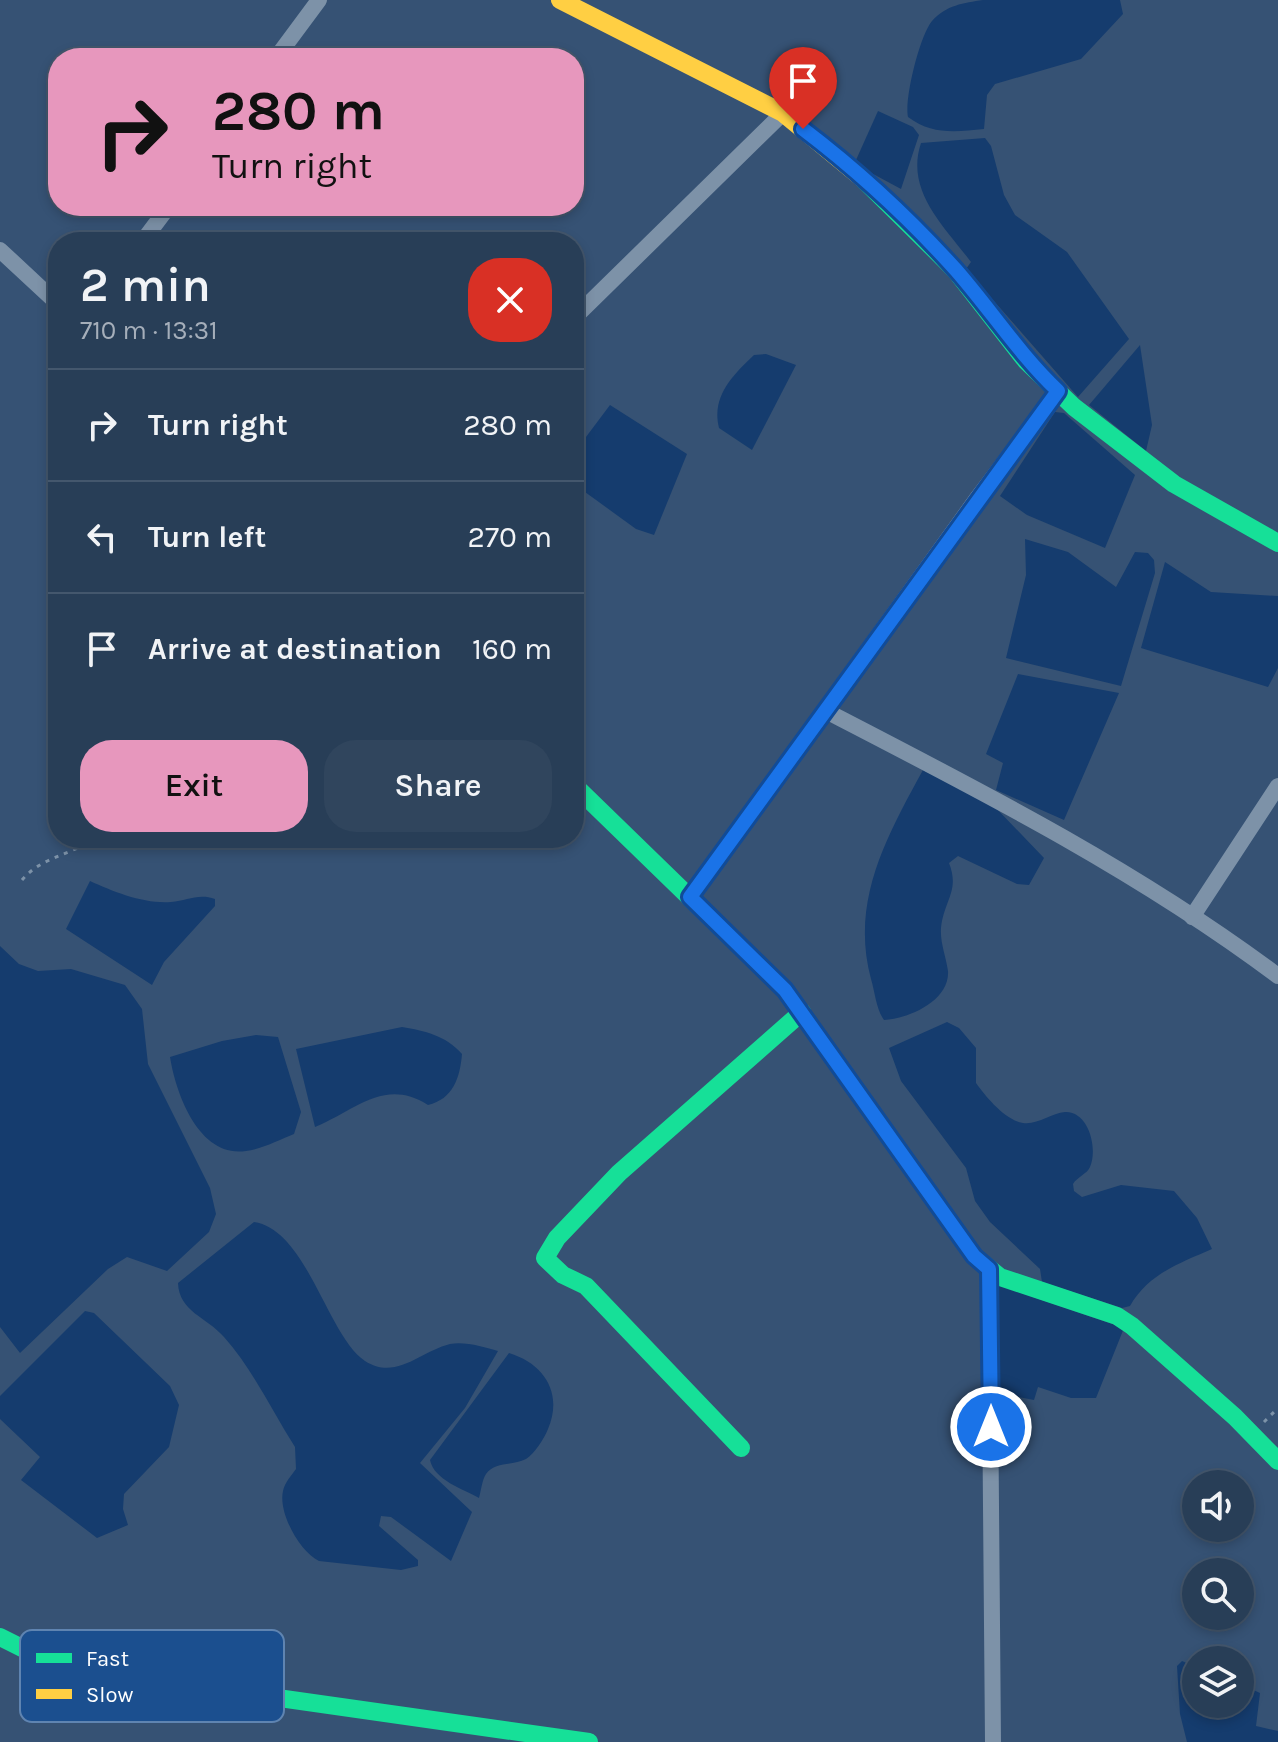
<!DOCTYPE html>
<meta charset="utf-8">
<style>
body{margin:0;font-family:Karla,sans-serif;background:#30455d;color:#f1f3f6;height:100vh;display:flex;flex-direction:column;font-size:30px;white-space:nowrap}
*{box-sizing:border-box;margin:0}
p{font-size:26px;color:#a5aeba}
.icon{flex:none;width:44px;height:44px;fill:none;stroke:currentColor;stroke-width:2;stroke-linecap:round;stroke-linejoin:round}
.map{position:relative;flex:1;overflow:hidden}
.panel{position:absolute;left:48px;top:232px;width:536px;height:616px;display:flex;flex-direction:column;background:#283e57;border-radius:32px;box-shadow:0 4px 12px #0003,0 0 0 2px #44576d}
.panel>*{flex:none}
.hud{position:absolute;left:48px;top:48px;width:536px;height:168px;border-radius:32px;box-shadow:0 4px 12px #0003,0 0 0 2px #44576d;background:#e797bd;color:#111;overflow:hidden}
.tools{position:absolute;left:1182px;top:1470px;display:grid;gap:16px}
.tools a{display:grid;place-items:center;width:72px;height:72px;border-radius:50%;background:#283e57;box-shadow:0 4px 12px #0003,0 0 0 2px #44576d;font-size:40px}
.pin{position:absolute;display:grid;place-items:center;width:68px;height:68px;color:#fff;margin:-82px -34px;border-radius:50% 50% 50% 0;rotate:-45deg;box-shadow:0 0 8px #0007}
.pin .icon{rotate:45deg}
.me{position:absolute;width:88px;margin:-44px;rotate:0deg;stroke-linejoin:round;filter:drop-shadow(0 0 6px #0008)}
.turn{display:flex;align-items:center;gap:28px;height:168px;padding:0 32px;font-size:36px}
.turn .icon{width:104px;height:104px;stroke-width:2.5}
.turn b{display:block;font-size:56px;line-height:68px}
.round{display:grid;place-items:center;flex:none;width:84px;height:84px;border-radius:32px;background:#30455d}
.head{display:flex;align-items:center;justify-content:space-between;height:136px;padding:0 32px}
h1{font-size:48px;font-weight:600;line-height:60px}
.cta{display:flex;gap:16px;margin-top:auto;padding:16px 32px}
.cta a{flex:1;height:92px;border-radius:32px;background:#e797bd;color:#111;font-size:32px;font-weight:600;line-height:92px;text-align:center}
.cta a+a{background:#30455d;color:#f1f3f6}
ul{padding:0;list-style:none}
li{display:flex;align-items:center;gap:24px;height:112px;padding:0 32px;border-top:2px solid #44576d}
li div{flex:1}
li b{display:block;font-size:30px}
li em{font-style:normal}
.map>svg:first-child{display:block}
.water{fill:#153c6e}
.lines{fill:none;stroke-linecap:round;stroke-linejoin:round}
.path{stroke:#7d92a8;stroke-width:3;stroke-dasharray:4 6;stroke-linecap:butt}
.street{stroke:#7d92a8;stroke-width:16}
.fast{stroke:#16e098;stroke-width:18}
.slow{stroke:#ffcf43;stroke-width:18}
.route-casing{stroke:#114b97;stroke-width:20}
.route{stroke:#1a73e8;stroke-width:14}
.key{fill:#1b4f8f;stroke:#5f84b1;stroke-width:2}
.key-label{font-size:22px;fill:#fff}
</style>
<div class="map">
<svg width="1278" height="1742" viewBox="0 0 1278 1742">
<rect width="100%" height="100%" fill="#365274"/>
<!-- water -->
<g class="water">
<path d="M983 0H1120L1123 14 1081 59 995 84 987 95 984 129C955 132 932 135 908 117 904 99 920 35 932 21 946 5 964 3 983 0Z"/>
<path d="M878 111 913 127 919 135 901 189 862 168 856 160Z"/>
<path d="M985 138 991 146 1004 195 1015 215 1067 252 1129 339 1078 397 966 269 971 262C944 226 905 191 921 143Z"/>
<path d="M1140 345 1152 425 1146 451 1089 405Z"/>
<path d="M766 354 796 365 752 450 719 428C711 396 733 375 754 355Z"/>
<path d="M610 405 687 454 654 535 636 529 574 484V453Z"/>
<path d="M1055 412 1064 413 1135 475 1105 548 1027 515 1000 496Z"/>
<path d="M1025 539 1068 552 1116 587 1135 552 1148 553 1154 560 1155 573 1121 686 1006 658 1026 575Z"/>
<path d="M1165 562 1211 592 1278 596V668L1268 687 1141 648Z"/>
<path d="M1018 674 1119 693 1064 820 996 790 1003 763 986 754Z"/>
<path d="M923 770 995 807 1044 858 1029 885 1017 884 958 856 949 863C960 891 944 900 941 928 940 943 946 956 948 971 950 1001 908 1019 884 1020 876 1009 875 992 871 979 850 901 887 836 923 770Z"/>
<path d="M90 881C114 892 144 904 171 902 187 901 198 893 215 899V906L164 962 152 985 66 929Z"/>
<path d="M0 946 19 964 38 971 71 969 125 985 142 1009 148 1064 210 1188 216 1214 209 1232 167 1271 127 1257 108 1269 20 1353 0 1327Z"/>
<path d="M947 1022 959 1028 976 1048V1083C986 1097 1005 1120 1023 1123 1038 1125 1051 1113 1065 1112 1089 1111 1098 1149 1090 1167 1087 1174 1077 1177 1073 1184L1074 1191 1082 1197 1121 1185 1174 1191 1197 1218 1212 1249C1180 1263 1148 1274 1130 1306L1122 1308 1042 1282 1040 1269 990 1222 975 1201 966 1168 901 1081 889 1048Z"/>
<path d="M402 1027C425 1031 445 1035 462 1054 460 1078 453 1099 428 1105 384 1077 355 1111 315 1127L296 1049Z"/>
<path d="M256 1035 278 1037 301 1112 294 1134C279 1140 262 1149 246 1151 199 1158 176 1094 170 1057L222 1041Z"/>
<path d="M254 1222C307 1230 327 1335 365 1361 396 1381 421 1351 450 1344 464 1341 485 1347 498 1351L465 1408 420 1463 472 1512 451 1561 391 1517 381 1516 379 1526 418 1560V1566L401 1570 319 1561C300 1552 278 1513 283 1491 285 1482 291 1476 296 1469L295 1447C272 1411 252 1368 224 1337 207 1317 179 1312 178 1283Z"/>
<path d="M998 1285 1124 1328 1096 1398H1071L1038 1387 1034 1400 999 1393Z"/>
<path d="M85 1311 94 1313 170 1386 179 1405 169 1447 124 1494 123 1509 128 1525 97 1538 21 1480 40 1457 0 1419V1396Z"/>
<path d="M509 1353C545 1364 563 1394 548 1429 544 1439 535 1453 526 1459 513 1466 495 1461 486 1474 482 1480 481 1491 479 1498 463 1489 434 1480 430 1460Z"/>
<path d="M1182 1661 1196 1667V1704H1240V1684L1260 1693 1256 1726 1278 1731V1742H1187L1180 1714 1177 1666Z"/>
</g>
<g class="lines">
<!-- path -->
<g class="path">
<path d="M22 880C41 857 71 855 96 838"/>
<path d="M1264 1422 1278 1408"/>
</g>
<!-- street -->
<g class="street">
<path d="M276 58 319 0"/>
<path d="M142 242 169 206"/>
<path d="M0 250 58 304"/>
<path d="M574 318 783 113"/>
<path d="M826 711C981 791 1138 871 1278 976"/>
<path d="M690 897 978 497 1058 391"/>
<path d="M1192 917 1278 786"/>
<path d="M989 1269 993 1742"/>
</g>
<!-- fast -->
<g class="fast">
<path d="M863 179 955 270 1026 361 1074 407 1174 484 1278 543"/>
<path d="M574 785 785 990 974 1256 1000 1277 1117 1316 1132 1326 1235 1417 1278 1461"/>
<path d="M741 1448 586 1286 563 1275 545 1258 557 1238 619 1173 802 1012"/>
<path d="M0 1637 60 1667 589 1742"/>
</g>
<!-- slow -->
<path class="slow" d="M560 0 783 113 863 179"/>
</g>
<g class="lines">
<!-- route casing -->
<g class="route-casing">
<path id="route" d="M803 129C857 170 910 219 956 270 991 310 1019 354 1058 391L690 897 785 990 974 1256 989 1269 991 1427"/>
</g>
<!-- route -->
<use href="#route" class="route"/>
</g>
<!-- legend -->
<rect x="20" y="1630" width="264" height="92" rx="12" class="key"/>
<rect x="36" y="1653" width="36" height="10" fill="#16e098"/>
<rect x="36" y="1689" width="36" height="10" fill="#ffcf43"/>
<g class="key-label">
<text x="86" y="1666">Fast</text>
<text x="86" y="1702">Slow</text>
</g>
</svg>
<div class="tools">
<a><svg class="icon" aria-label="sound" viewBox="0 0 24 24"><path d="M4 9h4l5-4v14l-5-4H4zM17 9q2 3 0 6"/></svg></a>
<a><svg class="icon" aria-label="search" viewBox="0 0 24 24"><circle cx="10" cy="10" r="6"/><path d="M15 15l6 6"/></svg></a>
<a><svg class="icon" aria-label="layers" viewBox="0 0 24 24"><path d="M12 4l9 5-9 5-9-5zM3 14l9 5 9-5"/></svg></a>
</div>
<div class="pin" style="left:803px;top:129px;background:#d93025"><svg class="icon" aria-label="arrive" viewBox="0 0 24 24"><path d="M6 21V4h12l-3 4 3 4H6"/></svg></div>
<svg class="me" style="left:991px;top:1427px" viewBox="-20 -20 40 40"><circle r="17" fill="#1a73e8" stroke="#fff" stroke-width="3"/><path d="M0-11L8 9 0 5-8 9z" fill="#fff"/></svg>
<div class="hud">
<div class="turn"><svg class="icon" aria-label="right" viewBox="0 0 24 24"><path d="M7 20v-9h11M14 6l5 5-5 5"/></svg><div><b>280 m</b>Turn right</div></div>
</div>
<section class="panel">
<div class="head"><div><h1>2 min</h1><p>710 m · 13:31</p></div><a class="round" style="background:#d93025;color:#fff"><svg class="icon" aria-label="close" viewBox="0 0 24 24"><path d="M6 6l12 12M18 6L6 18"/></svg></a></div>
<ul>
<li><svg class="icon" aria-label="right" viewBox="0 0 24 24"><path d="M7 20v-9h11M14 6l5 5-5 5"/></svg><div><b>Turn right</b></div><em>280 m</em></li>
<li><svg class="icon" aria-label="left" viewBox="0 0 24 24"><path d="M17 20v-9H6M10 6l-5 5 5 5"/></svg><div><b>Turn left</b></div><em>270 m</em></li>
<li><svg class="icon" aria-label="arrive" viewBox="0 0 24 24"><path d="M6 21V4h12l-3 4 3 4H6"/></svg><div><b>Arrive at destination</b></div><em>160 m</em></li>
</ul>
<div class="cta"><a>Exit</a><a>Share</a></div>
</section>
</div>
